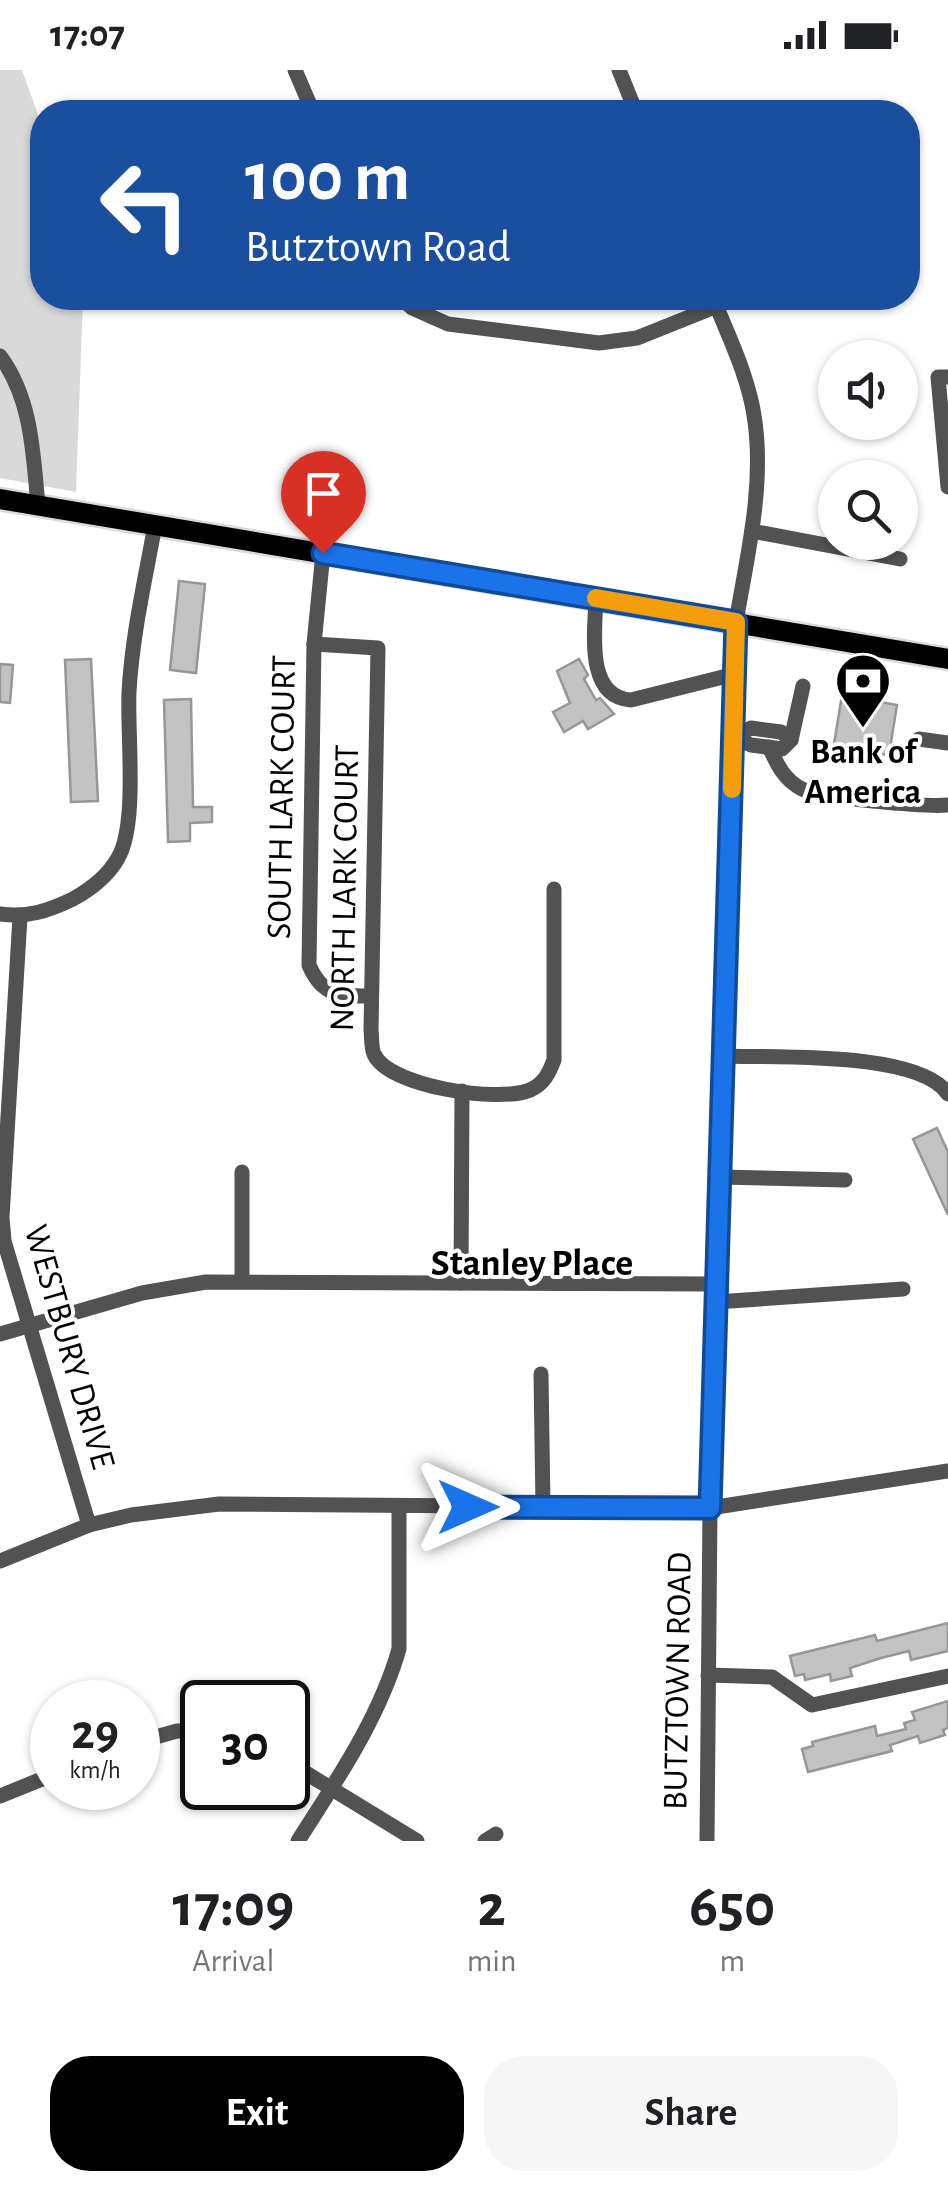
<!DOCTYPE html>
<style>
body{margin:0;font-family:"Alegreya Sans",sans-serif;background:#f6f6f6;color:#202124;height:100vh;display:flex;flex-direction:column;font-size:38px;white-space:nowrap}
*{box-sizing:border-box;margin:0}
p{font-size:32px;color:#757577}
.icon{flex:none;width:55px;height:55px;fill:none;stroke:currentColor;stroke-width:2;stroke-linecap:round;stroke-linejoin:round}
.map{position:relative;height:1771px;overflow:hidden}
.panel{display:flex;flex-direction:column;background:#fff;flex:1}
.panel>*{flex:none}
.banner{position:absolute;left:30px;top:30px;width:890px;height:210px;border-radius:40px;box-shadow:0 2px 8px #0004;background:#1a4fa0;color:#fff;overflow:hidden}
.controls{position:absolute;left:818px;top:270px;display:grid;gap:20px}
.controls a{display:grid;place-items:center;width:100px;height:100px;border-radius:50%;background:#fff;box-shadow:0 2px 8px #0004;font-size:50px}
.speed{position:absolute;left:30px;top:1610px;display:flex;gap:20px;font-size:50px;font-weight:700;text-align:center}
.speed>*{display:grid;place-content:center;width:130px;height:130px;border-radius:50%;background:#fff;box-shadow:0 2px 8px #0004;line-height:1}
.speed small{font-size:25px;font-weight:400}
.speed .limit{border:5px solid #111;border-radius:15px;background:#fff;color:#111}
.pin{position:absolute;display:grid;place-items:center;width:85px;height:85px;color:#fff;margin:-102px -42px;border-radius:50% 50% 50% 0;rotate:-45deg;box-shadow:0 0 10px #0007}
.pin .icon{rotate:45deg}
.me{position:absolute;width:110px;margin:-55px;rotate:90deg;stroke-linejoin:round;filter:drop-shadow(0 0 8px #0008)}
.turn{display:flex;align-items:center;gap:35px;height:210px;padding:0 50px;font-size:45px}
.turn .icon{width:130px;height:130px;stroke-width:2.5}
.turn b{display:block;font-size:70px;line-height:85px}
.eta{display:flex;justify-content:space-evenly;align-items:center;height:170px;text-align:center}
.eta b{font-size:60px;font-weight:600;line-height:70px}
.action{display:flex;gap:20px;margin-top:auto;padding:20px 50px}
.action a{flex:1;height:115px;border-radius:40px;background:#000;color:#fff;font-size:40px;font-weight:600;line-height:115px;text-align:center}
.action a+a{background:#f6f6f6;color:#202124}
.status{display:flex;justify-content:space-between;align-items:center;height:70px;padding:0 50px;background:#fff;direction:ltr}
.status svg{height:28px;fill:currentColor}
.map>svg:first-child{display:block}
.green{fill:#d9d9d9}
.building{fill:#c2c2c2;stroke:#969696;stroke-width:2.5}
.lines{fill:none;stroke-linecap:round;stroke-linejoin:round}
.major-casing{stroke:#dbdbdb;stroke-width:25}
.minor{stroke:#525252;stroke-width:15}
.major{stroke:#000;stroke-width:20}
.route-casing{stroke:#114b97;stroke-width:25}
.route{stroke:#1a73e8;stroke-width:18}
.slow{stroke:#f59e0b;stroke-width:18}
.labels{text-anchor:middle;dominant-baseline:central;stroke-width:8;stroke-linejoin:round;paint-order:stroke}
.poi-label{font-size:35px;font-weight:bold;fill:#000;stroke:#fff}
.street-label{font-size:35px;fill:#000;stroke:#fff}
.neighbourhood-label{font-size:38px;font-weight:bold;fill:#000;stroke:#fff}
</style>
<div class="status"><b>17:07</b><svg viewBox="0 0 49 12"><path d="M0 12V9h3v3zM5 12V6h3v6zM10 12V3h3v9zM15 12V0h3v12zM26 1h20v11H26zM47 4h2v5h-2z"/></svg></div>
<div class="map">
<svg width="948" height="1771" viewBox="0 0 948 1771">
<rect width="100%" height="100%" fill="#fff"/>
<!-- green -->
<path class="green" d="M0 0H22L42 56V228H83L76 422 0 408Z"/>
<!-- building -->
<g class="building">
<path d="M179 511 205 514 196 603 170 600Z"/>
<path d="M91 589 98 731 71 732 65 590Z"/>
<path d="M579 589 588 605 584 609 596 630 600 628 614 644 588 659 583 651 564 662 553 642 570 633 557 601Z"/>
<path d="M0 594 13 595 10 633 0 632Z"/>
<path d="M842 625 897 635 889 685 833 680Z"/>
<path d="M191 629 193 737H212V752L190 753V771L168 772 164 630Z"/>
<path d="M937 1058 948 1082V1145L913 1069Z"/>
<path d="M948 1553V1581L911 1590 909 1581 881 1588 850 1598 852 1606 831 1611 830 1604 805 1610 804 1604 795 1606 790 1586 875 1565 877 1571Z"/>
<path d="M948 1631V1658L943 1660 945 1665 920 1673 918 1666 890 1675 892 1681 808 1702 802 1679 813 1676 812 1672 875 1656 877 1666 906 1659 904 1653 915 1650 912 1642Z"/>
</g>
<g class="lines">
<!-- major casing -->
<g class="major-casing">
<path id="major" d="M0 429 948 589"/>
</g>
<!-- minor -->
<g class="minor">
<path d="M295 0 313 42"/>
<path d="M619 0 636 42"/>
<path d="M401 228 412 238 448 254 599 273 637 268 717 236"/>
<path d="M0 286C32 329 33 384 38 435"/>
<path d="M948 307H938L948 417"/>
<path d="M752 461 900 489"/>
<path d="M323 483 314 574 309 895C322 926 340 926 371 926"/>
<path d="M596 528C595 561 585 627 631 630L735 604"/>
<path d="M314 574 378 578 371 960C372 967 371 978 374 984 388 1017 500 1033 530 1020 544 1014 549 1003 554 990V819"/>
<path d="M751 658 781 662 791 670 782 679 751 675 733 667Z"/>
<path d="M919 669 948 673"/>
<path d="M791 670 803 616"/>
<path d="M769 677C777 694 784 710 802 719 818 728 927 737 948 735"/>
<path d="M0 844C27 848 48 841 73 829 91 819 108 806 118 788 138 754 127 664 129 622 132 566 145 510 155 455"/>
<path d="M20 847 2 1147 4 1171 89 1455"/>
<path d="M724 986C776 988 919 981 948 1024"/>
<path d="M242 1102V1210"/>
<path d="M720 1107 845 1110"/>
<path d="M461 1213 462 1021"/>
<path d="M716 1232 903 1219"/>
<path d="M0 1264 142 1223 206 1212 716 1214"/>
<path d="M541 1304 543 1437"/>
<path d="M0 1491 89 1455 131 1445 219 1434 710 1438 948 1401"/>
<path d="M708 1605 772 1607 812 1635 948 1606"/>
<path d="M138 1672 177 1661H202"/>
<path d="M288 1692 417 1771"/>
<path d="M0 1726 52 1705"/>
<path d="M298 1771C336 1711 379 1649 399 1579V1437"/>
<path d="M485 1771 496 1764"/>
<path d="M707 1771 710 1438 736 552C747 487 764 418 755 352 750 310 729 267 713 228"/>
</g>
<!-- major -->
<use href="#major" class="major"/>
</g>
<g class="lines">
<!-- route casing -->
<g class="route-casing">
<path id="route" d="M323 483 736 552 710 1438 468 1437"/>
</g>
<!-- route -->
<use href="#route" class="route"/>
<!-- slow -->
<path class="slow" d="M596 528 736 552 732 719"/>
</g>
<!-- icons -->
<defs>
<g id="bank-pin" transform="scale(2.875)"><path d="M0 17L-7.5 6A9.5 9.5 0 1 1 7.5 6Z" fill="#000" stroke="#fff"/><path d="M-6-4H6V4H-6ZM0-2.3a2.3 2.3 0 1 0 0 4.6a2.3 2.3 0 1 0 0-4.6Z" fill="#fff"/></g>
</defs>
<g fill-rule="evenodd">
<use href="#bank-pin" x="863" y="611"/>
</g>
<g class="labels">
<!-- poi labels -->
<g class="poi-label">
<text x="863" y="682">Bank of<tspan x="863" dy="40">America</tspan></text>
</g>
<!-- street labels -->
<g class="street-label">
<text transform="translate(282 727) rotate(-89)">SOUTH LARK COURT</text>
<text transform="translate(345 818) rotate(-89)">NORTH LARK COURT</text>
<text transform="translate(69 1277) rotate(74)">WESTBURY DRIVE</text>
<text transform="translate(678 1611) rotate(-89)">BUTZTOWN ROAD</text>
</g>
<!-- neighbourhood labels -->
<g class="neighbourhood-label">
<text x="532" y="1194">Stanley Place</text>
</g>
</g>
</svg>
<div class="controls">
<a><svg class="icon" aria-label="sound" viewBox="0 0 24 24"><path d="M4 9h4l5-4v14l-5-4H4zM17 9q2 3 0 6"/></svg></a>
<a><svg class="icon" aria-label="search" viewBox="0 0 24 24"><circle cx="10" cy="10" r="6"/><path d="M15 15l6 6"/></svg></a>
</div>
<div class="speed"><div>29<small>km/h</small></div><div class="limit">30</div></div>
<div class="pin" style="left:323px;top:483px;background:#d93025"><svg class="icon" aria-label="arrive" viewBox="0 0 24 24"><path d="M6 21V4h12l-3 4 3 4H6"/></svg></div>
<svg class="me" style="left:468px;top:1437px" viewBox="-20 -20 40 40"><path d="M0-17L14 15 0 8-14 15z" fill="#1a73e8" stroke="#fff" stroke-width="4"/></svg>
<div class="banner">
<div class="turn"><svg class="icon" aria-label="left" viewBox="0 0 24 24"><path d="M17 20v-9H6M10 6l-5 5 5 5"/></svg><div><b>100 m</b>Butztown Road</div></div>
</div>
</div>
<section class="panel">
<div class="eta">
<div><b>17:09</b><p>Arrival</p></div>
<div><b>2</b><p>min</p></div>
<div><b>650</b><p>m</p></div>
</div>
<div class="action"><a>Exit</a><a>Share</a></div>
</section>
